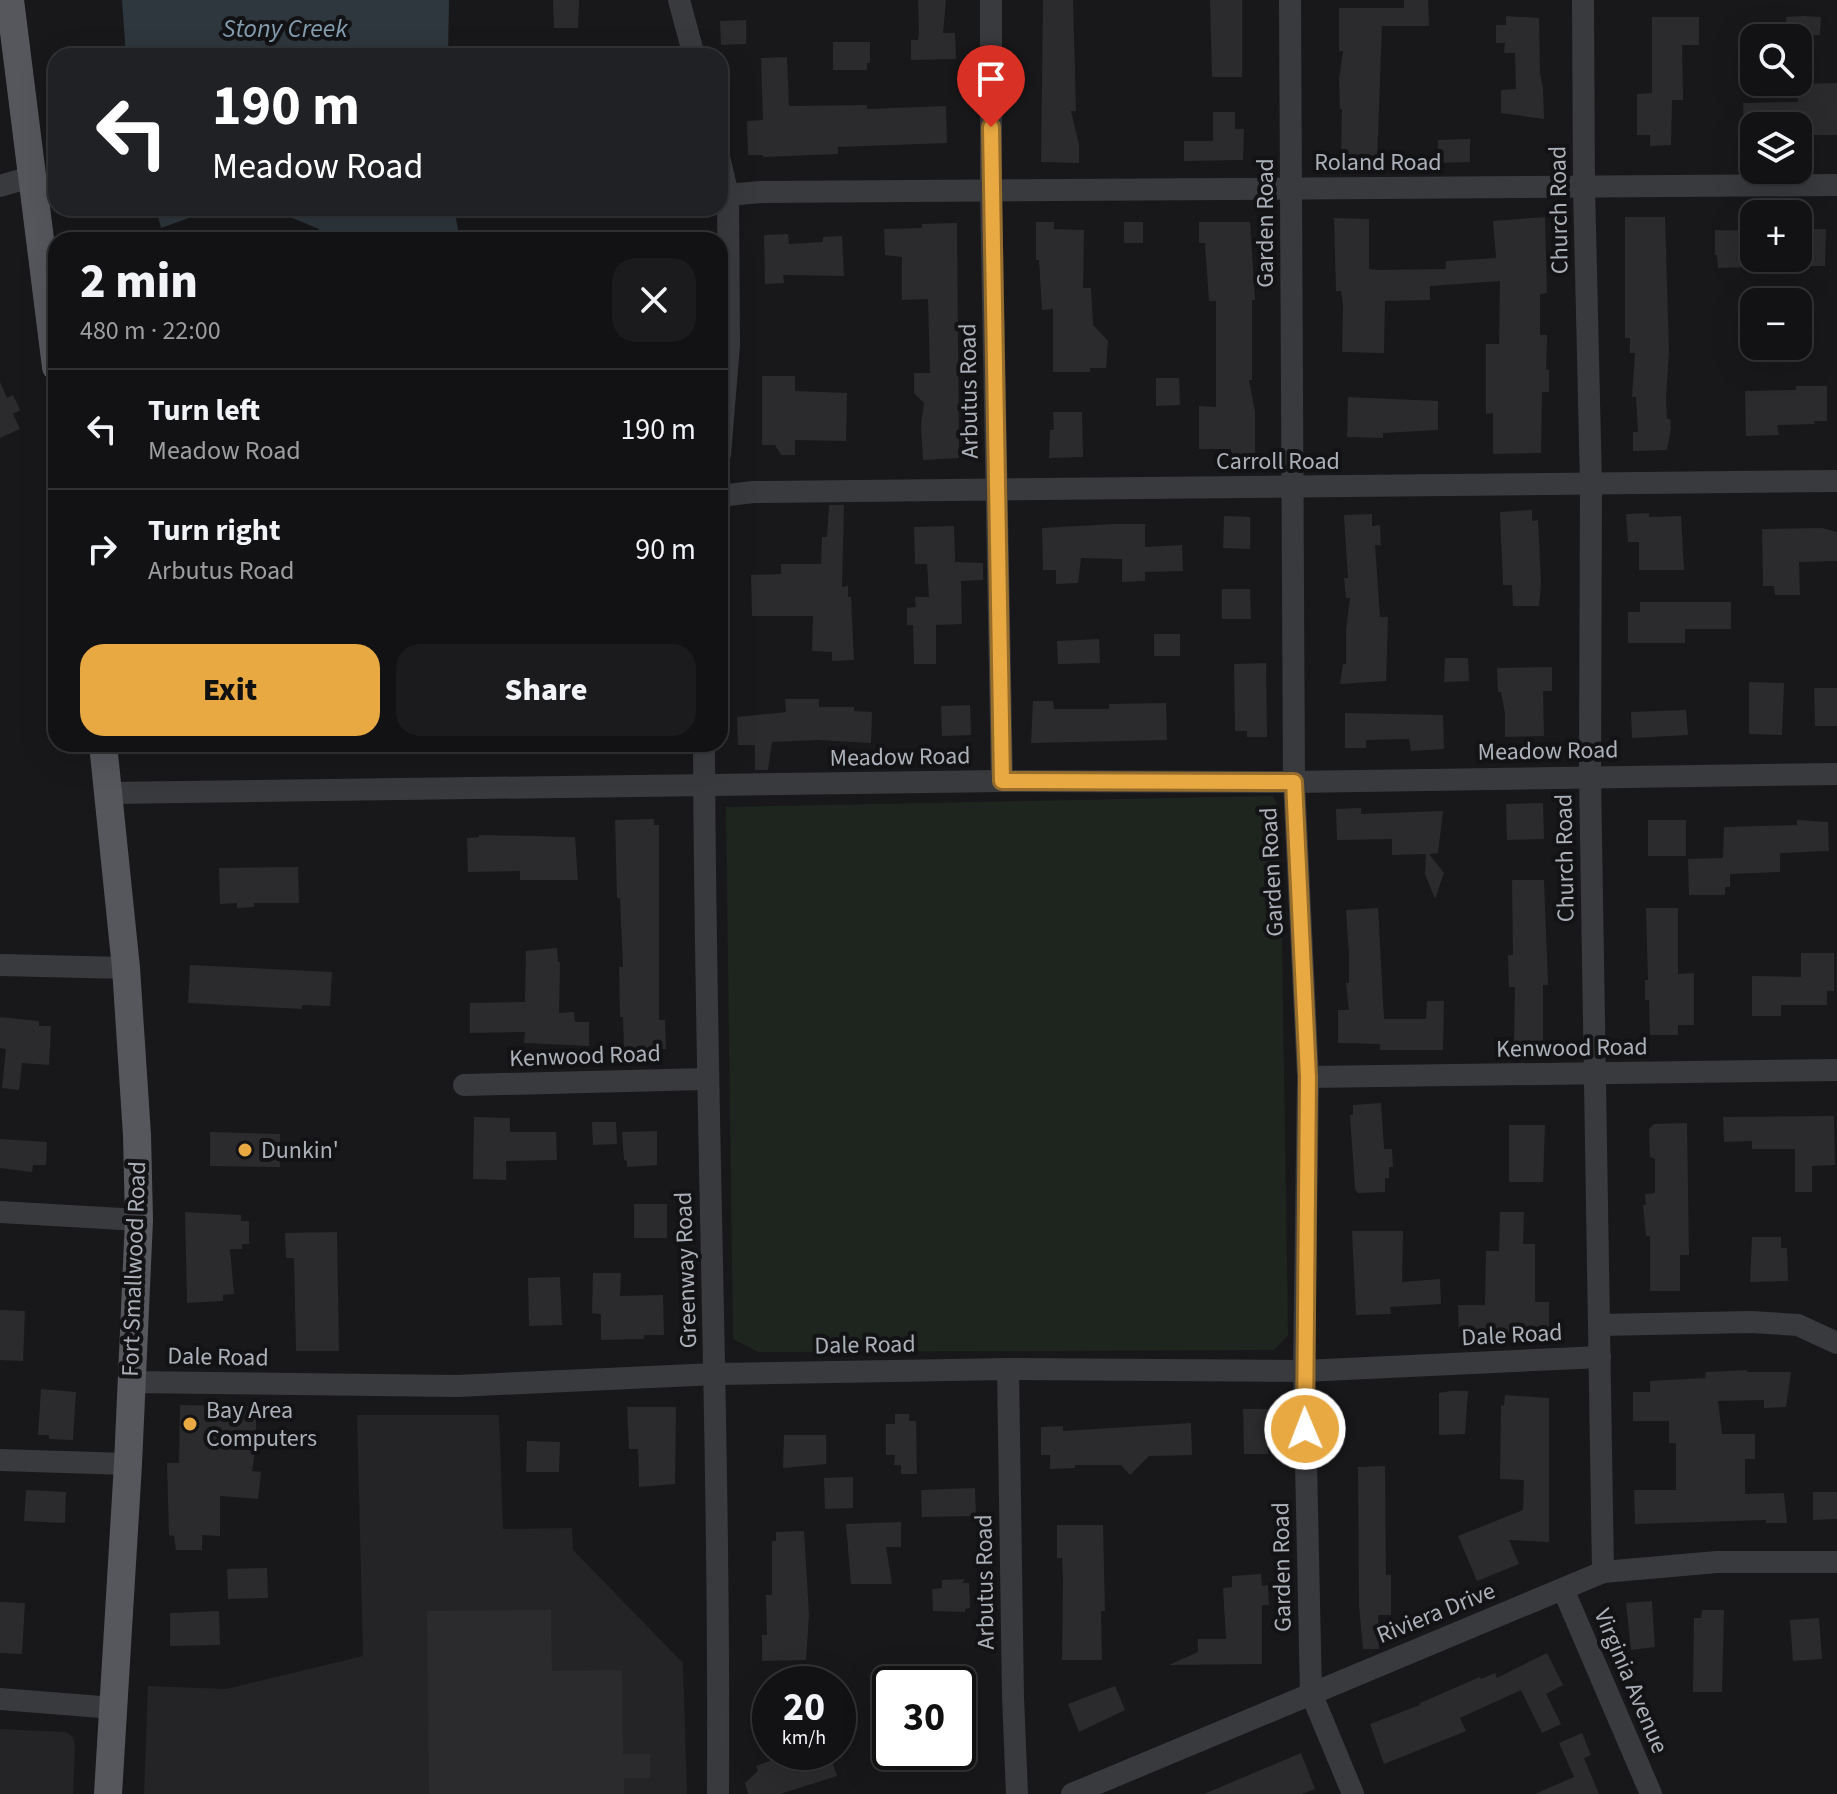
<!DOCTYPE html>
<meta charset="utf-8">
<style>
body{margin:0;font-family:"Source Sans 3",sans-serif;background:#1b1b1d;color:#f1f3f6;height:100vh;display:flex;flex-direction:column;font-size:30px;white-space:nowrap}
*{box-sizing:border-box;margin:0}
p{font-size:26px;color:#9c9ea0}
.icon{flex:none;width:44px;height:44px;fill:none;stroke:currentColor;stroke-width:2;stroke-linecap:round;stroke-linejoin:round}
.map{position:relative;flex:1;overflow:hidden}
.details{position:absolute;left:48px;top:232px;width:680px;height:520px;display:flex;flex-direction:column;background:#121214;border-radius:24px;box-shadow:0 8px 32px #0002,0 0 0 2px #313234}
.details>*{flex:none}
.guide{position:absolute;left:48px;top:48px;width:680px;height:168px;border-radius:24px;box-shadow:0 8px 32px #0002,0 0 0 2px #313234;background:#202124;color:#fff;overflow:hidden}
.tools{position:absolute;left:1740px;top:24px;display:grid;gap:16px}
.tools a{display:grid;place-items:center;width:72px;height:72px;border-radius:16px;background:#121214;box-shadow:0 8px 32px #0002,0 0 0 2px #313234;font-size:40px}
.speed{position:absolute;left:752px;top:1666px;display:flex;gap:16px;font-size:40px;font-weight:700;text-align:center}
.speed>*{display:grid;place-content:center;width:104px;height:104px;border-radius:50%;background:#121214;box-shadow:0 8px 32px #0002,0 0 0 2px #313234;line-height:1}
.speed small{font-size:20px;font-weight:400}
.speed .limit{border:4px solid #111;border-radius:12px;background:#fff;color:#111}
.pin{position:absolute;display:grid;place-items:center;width:68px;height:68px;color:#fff;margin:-82px -34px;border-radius:50% 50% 50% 0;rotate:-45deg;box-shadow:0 0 8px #0007}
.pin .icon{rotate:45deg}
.me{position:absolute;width:88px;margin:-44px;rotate:359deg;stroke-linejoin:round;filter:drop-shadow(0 0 6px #0008)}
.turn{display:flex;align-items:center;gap:28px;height:168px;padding:0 32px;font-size:36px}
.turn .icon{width:104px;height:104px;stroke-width:2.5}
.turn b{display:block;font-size:56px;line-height:68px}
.round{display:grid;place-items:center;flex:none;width:84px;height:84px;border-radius:24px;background:#1b1b1d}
.overview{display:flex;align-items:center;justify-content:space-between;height:136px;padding:0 32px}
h1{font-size:48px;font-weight:800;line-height:60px}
.action{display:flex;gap:16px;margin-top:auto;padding:16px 32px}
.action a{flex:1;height:92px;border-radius:24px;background:#e8a842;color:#111;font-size:32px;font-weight:800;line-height:92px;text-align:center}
.action a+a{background:#1b1b1d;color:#f1f3f6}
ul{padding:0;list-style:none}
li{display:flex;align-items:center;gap:24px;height:120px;padding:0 32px;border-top:2px solid #313234}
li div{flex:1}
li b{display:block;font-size:30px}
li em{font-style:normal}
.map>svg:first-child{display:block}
.built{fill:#242427}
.green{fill:#1e251f}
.water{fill:#2e373d}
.building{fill:#2b2b2e}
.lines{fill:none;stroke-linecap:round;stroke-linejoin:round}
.minor{stroke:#393a3e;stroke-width:22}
.major{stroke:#55575d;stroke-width:28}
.route-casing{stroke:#976d2b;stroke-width:20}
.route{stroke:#e8a842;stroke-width:14}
.poi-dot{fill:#e8a842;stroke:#131315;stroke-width:3}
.labels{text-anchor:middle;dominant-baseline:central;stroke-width:8;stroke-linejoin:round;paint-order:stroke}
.street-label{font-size:24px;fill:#abb0b9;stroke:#131315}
.poi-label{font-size:24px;fill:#abb0b9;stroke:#131315;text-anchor:start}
.water-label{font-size:26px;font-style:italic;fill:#849eb1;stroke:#131315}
</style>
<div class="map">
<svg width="1837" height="1794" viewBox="0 0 1837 1794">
<rect width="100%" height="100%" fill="#18181a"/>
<!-- built -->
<g class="built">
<path d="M357 1415H499L503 1529 572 1528 573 1550 683 1663 687 1794H144L148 1686 226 1689 363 1656Z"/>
<path d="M0 1729 66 1732 73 1737 75 1746 73 1794H0Z"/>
</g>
<!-- green -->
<path class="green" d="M1273 796 1280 812 1288 1335 1274 1350 758 1352 733 1339 726 807Z"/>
<!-- water -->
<g class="water">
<path d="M122 0H449L448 56H126Z"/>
<path d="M156 208H217L161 228Z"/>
<path d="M268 208H454L460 240H322L319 229Z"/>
</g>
<!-- building -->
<g class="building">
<path d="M553 0H579L578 28H554Z"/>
<path d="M918 0H946L943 33H955L956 59 911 60V40H918L919 33Z"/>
<path d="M1043 0H1073L1076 111H1071L1079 145V163L1041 162Z"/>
<path d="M1210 0H1242V77H1212Z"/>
<path d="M1404 0H1428L1429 26H1382L1377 159H1341L1342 109H1340L1339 79 1343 51H1339V8H1404Z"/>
<path d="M1506 16 1539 18 1540 74 1543 88 1544 119 1501 113V90L1516 89 1515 53H1504L1505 43H1496V25H1506Z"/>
<path d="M1803 16 1821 17 1820 35 1787 36 1786 17Z"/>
<path d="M1652 17H1699V45H1682L1683 100H1672L1671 145 1650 146V135H1637V94L1652 93Z"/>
<path d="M746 20V44L721 45 720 21Z"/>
<path d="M833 42H870V63H867V70H833Z"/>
<path d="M787 57 789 106 867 105V109L946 106 947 143 838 147V154L763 157V155H748L747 121 763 120 761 58Z"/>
<path d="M1837 83V135H1798V126H1744L1743 103 1798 102V84Z"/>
<path d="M1213 112H1235V129H1244L1243 160 1184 161V141H1213Z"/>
<path d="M1470 139V162L1438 163V140Z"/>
<path d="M1545 217 1547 293 1540 294V335H1547L1546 369 1549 370V392H1542L1541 453 1493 454V413L1486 414V344H1499L1500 281 1430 286V300L1385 301 1384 353 1342 352 1343 305 1341 291H1336L1334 218 1369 219V269L1379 270 1446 269V261L1496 258 1493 221Z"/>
<path d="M1625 217H1665L1669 352 1666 398 1667 419H1670L1671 428 1667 450 1633 451V432H1638L1636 397H1632L1635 353H1630V338H1625Z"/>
<path d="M1036 222H1054V229L1084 230 1083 288H1091L1093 325 1108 341 1106 368H1090V372H1053V309L1042 310 1039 260H1036Z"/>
<rect x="1124" y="222" width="19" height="21"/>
<path d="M1199 222H1250L1255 300H1252V380H1249L1255 412V456L1231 457V449H1199V406L1216 407V301H1209L1205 243H1199Z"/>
<path d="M957 223 959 458 923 460 921 425 924 403 914 393V373H930L928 299 902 300V257L885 255 884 229 922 228V224Z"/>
<path d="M1798 229H1826L1825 266H1802L1803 255H1798Z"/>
<path d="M1715 230 1754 231V267L1718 268 1717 255H1715Z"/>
<path d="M788 234 789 244 823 242V237L842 236 844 276 783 275 784 283 765 284 764 235Z"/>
<path d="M762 376H795V391L847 393 846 441 795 440V455H781L775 445H762Z"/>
<path d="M1156 378H1179L1180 405 1156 406Z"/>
<path d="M0 382 7 398 13 395 20 410 13 414 20 429 0 438Z"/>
<path d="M1796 386H1827V421H1814L1815 424 1777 425 1779 435 1746 436 1745 391 1796 390Z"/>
<path d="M1348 397 1438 401V430L1383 433V438L1347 437Z"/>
<path d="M1053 412H1082L1083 457 1049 458 1050 430H1054Z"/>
<path d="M829 505H844L842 587 848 586V597H851L854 660 832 661V652L812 651 813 616H752L751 575 781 574V564H821L822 537H827Z"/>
<path d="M1532 510V521L1538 520 1541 583 1539 606H1513L1512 585H1503L1500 512Z"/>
<path d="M1649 513V517L1681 516 1684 570H1639V542H1628L1626 514Z"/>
<path d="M1372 514V526L1380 525 1381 545H1375L1380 617H1388L1386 681 1340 684 1343 664H1346V630L1350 598H1346L1344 578H1348L1344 515Z"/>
<path d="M1224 516 1250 517V549L1223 548Z"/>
<path d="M1115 524H1145V547L1182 545 1183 571 1145 572V581L1122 582V559L1081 558 1078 583 1056 584V570H1043L1042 528Z"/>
<path d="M954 526 955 562 983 563V580L961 581 962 624 936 625V664H914L913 625H907V608L916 607 915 597H929L927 564H915L914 527Z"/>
<path d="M1822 528 1837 532V561L1799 562 1800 595H1775L1774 586H1763L1762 529Z"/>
<path d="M1222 589H1250L1251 619H1222Z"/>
<path d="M1640 602H1731V629H1685V643H1628V612H1640Z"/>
<rect x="1154" y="634" width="26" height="22"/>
<path d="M1099 639 1100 663 1058 664 1057 641Z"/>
<path d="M1445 658H1468L1469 681 1444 682Z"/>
<path d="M1266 663 1267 737H1247V731H1235L1234 664Z"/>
<path d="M1552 667V691H1543L1544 736 1505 737V714L1501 692H1498L1497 668Z"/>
<path d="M1749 682 1784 683 1782 735 1749 734Z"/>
<path d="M1814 688H1837V726H1815Z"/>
<path d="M785 699H819V707H854V711L872 712 871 743 818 740 772 742 768 770H755V745H738L737 717 786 712Z"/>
<path d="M1033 701H1053L1054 709H1109V704L1166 703 1167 740 1031 743Z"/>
<path d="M970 705 971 735 942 736 941 706Z"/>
<path d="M1686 710 1688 735 1632 738 1631 712Z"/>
<path d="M1345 713 1443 715 1444 749 1411 751 1409 739 1366 740V748H1345Z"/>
<path d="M1543 803 1544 839 1507 840 1506 804Z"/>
<path d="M1361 808V814L1443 811 1438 853 1429 854 1444 873 1435 899 1425 874 1426 854 1392 855V839L1337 840 1336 809Z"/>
<path d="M654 819V825H659V1020H665L666 1049 624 1051 623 1017H620L619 967H623L620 898H617L615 820Z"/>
<rect x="1648" y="820" width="38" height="36"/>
<path d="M1797 820 1828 822 1829 851 1780 853V872L1730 874V887H1725V895H1689L1688 859 1723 858 1724 827 1797 825Z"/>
<path d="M479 835 575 837 578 880H520V871L468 872 467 838 479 837Z"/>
<path d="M298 867 299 903H254V907L237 908V903L220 904 219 868Z"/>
<path d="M1512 880H1544L1548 985H1543V1043H1514L1515 987H1509L1508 955H1513Z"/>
<path d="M1378 908 1384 1019H1426L1427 1001H1444L1443 1050H1380V1044L1338 1043V1010H1349L1346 983H1349V955L1346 910Z"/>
<path d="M1646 908H1678V974L1694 973V1025H1678V1035H1650L1649 1000H1645V980H1648Z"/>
<path d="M557 948 558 962H560L559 1013 574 1012 575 1022H589V1046L524 1043 525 1032 470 1033V1003L525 1002 526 951Z"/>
<path d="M1801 953H1834V991H1827V1005H1781V1016H1752V976L1801 977Z"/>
<path d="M190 965 332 972 330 1006 302 1005V1009L188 1003Z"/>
<path d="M0 1017 39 1021V1026H51L49 1065 22 1063 19 1090 2 1088 6 1049 0 1048Z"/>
<path d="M1381 1103 1384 1149H1392L1393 1167H1389V1178H1385V1192L1358 1193 1355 1189 1350 1115H1353V1105Z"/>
<path d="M1834 1116 1835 1165 1812 1166V1192H1795V1149H1752V1141L1724 1142 1723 1117Z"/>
<path d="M474 1117 510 1118V1132H556L557 1160 506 1161V1180L473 1179Z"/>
<path d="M592 1122H616L617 1144 593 1145Z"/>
<path d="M1687 1123 1689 1255H1680V1291H1650V1236H1646L1643 1205H1646L1645 1194 1655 1193V1159L1650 1157 1649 1129 1654 1124Z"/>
<path d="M1509 1125H1545L1543 1182H1509Z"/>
<path d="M657 1131V1165L627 1167V1161L624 1160 622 1132Z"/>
<path d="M210 1132 280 1134V1167L210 1166Z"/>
<path d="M0 1139 47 1142 46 1165H33L32 1172 0 1168Z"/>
<rect x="634" y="1204" width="33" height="34"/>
<path d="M185 1212 241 1215V1221H249V1244H242V1249H230L234 1294 223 1295V1301L187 1303Z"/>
<path d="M1500 1212H1524L1523 1244H1535V1302H1549V1334L1459 1333 1458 1305H1485L1486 1251H1499Z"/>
<path d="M1352 1231H1403L1402 1282 1440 1279 1441 1304 1390 1307 1391 1314 1356 1315Z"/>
<path d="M337 1232 339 1351H296L294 1258H286L285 1233Z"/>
<path d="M1752 1237H1781V1248H1787L1788 1281 1750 1282Z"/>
<path d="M593 1273H621L620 1296 663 1295 664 1335H644V1339L601 1340V1314L592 1313Z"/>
<path d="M560 1277 562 1325 529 1326 528 1278Z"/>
<path d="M0 1310 25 1311 23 1361 0 1360Z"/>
<path d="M1747 1370V1372H1791L1786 1407 1764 1408V1400L1718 1401 1722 1434H1755V1459H1745V1494L1784 1493 1787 1523H1766V1520L1635 1524 1634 1490H1676V1443H1669V1421H1633V1392H1650V1381L1705 1378 1706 1372Z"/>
<path d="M41 1389 76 1392 73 1440 49 1439V1435H38Z"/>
<path d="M1451 1391H1468L1465 1434 1439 1435V1393Z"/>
<path d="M1505 1395 1549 1398V1542L1509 1540 1519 1564 1477 1581 1458 1536 1523 1510 1524 1480 1500 1479 1501 1405 1504 1406Z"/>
<path d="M180 1405 256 1406V1446L252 1471 261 1472 258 1499 220 1496V1536L202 1535V1550H176L174 1536 169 1535 167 1463H179Z"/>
<path d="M627 1407H676L675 1484 639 1487 638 1449H629Z"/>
<path d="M1243 1409H1276V1431H1268V1454H1244Z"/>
<path d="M895 1414H909V1421H916L917 1474H901V1465H894L895 1455H886V1424H895Z"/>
<path d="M1191 1423 1192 1455 1149 1456 1130 1475 1121 1465H1075V1468L1050 1469V1455H1041V1427L1063 1426V1431Z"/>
<path d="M784 1435H826V1464L783 1468Z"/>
<path d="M527 1441 560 1442 559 1472H526Z"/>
<path d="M1385 1466 1386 1575H1391V1615H1378L1379 1649H1363L1359 1605 1358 1467Z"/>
<path d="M853 1477V1508L825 1509 824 1478Z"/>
<path d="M975 1488 976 1516 922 1517 921 1490Z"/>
<path d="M26 1490 66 1492 65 1523 24 1521Z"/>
<path d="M1813 1492H1837V1519L1813 1520Z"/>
<path d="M901 1522V1547H886L892 1584H851L846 1524Z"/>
<path d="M1057 1525H1103L1105 1611H1101L1102 1660H1062L1063 1578 1062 1558H1057Z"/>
<path d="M804 1531 809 1615 806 1660 762 1661V1635H767L766 1595H772V1541H776V1532Z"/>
<path d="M267 1568 268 1598 228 1599 227 1569Z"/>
<path d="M1261 1574 1262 1586 1268 1585 1269 1605H1262V1664L1169 1665 1198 1652V1639H1226L1223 1588 1232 1587V1576Z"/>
<path d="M964 1579 963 1583H969L970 1608 965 1609V1612L933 1611 932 1589 942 1588V1580Z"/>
<path d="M1652 1601 1655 1647 1631 1650 1626 1603Z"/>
<path d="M0 1602 25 1603 22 1654 0 1653Z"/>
<path d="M551 1610 552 1671 622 1670 623 1754H650V1778H624V1794H429L427 1611Z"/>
<path d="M1702 1610H1724L1722 1692H1693L1694 1618H1701Z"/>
<path d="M219 1611 220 1645 170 1646V1613Z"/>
<path d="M1819 1618 1822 1659 1793 1661 1790 1620Z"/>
<path d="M1547 1653 1563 1685 1546 1694 1561 1724 1542 1733 1521 1690 1460 1718 1466 1731 1384 1764 1370 1724 1420 1705V1703L1480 1677 1481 1679 1495 1673 1497 1678Z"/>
<path d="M1115 1686 1125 1710 1079 1732 1068 1704Z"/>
<path d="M1582 1733 1591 1755 1584 1758 1599 1794H1535L1574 1777 1559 1743Z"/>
<path d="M794 1752H829L837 1776 780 1794H748L745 1783 758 1771 756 1766Z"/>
<path d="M1301 1753 1315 1789 1302 1794H1204Z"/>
</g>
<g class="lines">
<!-- minor -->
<g class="minor">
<path d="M679 0 694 56"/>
<path d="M991 0V191L1002 781"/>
<path d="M1290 0 1294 782 1308 1077 1304 1371 1311 1693 1353 1794"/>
<path d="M1583 0 1584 186 1591 485 1590 776 1603 1572"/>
<path d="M720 161 728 195 729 345 720 454"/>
<path d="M0 186 31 177"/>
<path d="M728 195 760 192 1837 185"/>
<path d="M720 496 753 492 1837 481"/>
<path d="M704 744C705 1094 720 1444 718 1794"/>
<path d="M109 793 1002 781 1294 782 1837 774"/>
<path d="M0 965 126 968"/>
<path d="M1308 1077 1837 1070"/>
<path d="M464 1085 706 1079"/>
<path d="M0 1212 139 1220"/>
<path d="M1600 1325 1751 1322 1798 1325 1837 1343"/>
<path d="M1008 1369 1013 1697 1017 1794"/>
<path d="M130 1382 457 1386 715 1374 1008 1369 1304 1371 1600 1357"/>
<path d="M0 1460 128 1464"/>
<path d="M1563 1589 1651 1794"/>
<path d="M0 1699 114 1708"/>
<path d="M1072 1794 1603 1572 1717 1562H1837"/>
</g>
<!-- major -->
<g class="major">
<path d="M10 0 56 367"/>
<path d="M103 744 126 968 137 1135 139 1220 128 1464 108 1794"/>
</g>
</g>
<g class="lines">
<!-- route casing -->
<g class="route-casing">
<path id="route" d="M991 127 1002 781 1294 782 1308 1077 1305 1429"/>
</g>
<!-- route -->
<use href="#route" class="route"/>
</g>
<!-- markers -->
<g class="poi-dot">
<circle cx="245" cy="1150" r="8"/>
<circle cx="190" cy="1424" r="8"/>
</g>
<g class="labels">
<!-- street labels -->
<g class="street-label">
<text x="1378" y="162">Roland Road</text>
<text transform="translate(1559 210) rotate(-91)">Church Road</text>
<text transform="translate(1265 223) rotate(-90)">Garden Road</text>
<text transform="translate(969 391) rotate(-91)">Arbutus Road</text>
<text x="1278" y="461">Carroll Road</text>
<text transform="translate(1548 751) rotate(-1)">Meadow Road</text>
<text transform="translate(900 757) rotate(-1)">Meadow Road</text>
<text transform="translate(1565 858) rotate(-91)">Church Road</text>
<text transform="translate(1272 872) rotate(-93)">Garden Road</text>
<text transform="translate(1572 1048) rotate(-1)">Kenwood Road</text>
<text transform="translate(585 1056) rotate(-2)">Kenwood Road</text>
<text transform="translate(134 1269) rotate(-88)">Fort Smallwood Road</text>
<text transform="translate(686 1270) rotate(-92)">Greenway Road</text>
<text transform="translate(1512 1335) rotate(-3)">Dale Road</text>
<text transform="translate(865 1345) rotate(-1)">Dale Road</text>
<text transform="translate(218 1357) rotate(1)">Dale Road</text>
<text transform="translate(1282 1567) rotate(-91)">Garden Road</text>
<text transform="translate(985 1582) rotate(-91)">Arbutus Road</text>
<text transform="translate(1436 1613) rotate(-22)">Riviera Drive</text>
<text transform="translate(1631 1681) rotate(67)">Virginia Avenue</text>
</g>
<!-- poi labels -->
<g class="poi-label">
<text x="261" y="1150">Dunkin'</text>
<text x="206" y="1410">Bay Area<tspan x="206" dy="28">Computers</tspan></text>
</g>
<!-- water labels -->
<g class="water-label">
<text x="285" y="28">Stony Creek</text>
</g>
</g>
</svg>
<div class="tools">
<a><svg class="icon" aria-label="search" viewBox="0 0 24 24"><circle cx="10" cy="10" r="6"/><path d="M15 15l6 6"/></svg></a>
<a><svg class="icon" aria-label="layers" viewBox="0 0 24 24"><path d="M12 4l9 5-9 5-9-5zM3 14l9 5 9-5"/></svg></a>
<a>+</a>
<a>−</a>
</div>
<div class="speed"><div>20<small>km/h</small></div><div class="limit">30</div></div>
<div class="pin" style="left:991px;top:127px;background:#d93025"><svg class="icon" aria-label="arrive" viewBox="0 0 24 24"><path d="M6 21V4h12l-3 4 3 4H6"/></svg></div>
<svg class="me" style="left:1305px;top:1429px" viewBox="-20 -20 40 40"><circle r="17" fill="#e8a842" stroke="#fff" stroke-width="3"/><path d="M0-11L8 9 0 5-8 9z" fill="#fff"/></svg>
<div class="guide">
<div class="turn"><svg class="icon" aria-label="left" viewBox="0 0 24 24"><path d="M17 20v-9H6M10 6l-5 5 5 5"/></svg><div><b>190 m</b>Meadow Road</div></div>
</div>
<section class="details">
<div class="overview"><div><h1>2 min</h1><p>480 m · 22:00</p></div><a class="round"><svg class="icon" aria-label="close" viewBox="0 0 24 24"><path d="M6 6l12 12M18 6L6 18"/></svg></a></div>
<ul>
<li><svg class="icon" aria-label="left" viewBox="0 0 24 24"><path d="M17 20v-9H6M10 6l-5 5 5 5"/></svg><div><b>Turn left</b><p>Meadow Road</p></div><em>190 m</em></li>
<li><svg class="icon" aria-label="right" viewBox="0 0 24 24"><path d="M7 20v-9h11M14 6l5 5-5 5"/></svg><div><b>Turn right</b><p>Arbutus Road</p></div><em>90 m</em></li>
</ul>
<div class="action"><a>Exit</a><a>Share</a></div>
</section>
</div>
